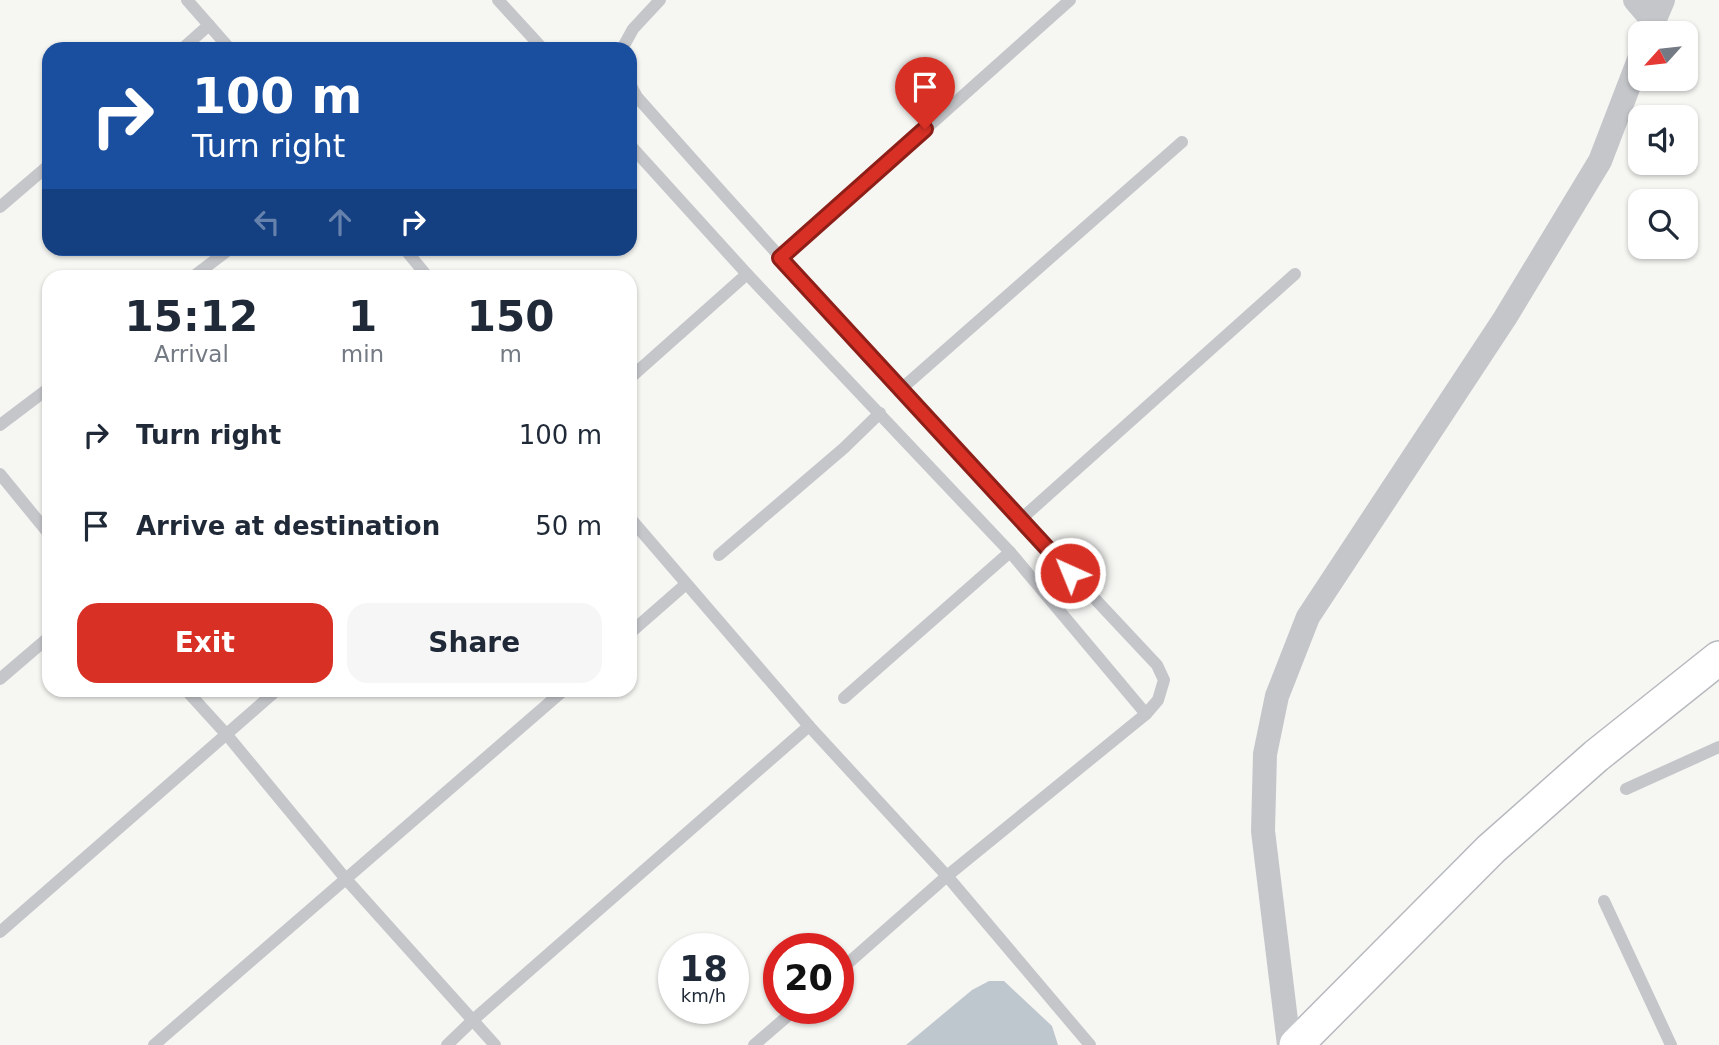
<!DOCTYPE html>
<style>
body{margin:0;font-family:"DejaVu Sans",sans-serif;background:#f6f6f7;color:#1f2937;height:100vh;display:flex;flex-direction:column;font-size:26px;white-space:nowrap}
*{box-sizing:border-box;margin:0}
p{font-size:23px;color:#747a83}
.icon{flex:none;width:38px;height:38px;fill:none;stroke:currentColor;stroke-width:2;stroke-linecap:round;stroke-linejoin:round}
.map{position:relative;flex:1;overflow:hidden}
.side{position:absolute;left:42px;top:270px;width:595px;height:427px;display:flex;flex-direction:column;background:#fff;border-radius:21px;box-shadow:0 2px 5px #0004}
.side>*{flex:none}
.guide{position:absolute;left:42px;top:42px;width:595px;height:214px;border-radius:21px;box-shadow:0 2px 5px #0004;background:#1a4fa0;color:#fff;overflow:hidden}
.needle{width:46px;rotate:243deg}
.buttons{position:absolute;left:1628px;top:21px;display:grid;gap:14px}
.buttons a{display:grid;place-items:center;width:70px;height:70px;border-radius:14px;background:#fff;box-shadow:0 2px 5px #0004;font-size:35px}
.speed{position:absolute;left:658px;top:933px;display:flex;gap:14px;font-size:35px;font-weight:700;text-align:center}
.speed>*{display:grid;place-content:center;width:91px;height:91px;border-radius:50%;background:#fff;box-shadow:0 2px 5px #0004;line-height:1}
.speed small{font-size:18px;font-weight:400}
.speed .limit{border:10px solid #d22;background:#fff;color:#111}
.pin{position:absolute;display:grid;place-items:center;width:60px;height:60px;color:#fff;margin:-72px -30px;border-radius:50% 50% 50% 0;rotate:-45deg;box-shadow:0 0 7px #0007}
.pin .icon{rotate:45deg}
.me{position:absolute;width:77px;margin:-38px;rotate:316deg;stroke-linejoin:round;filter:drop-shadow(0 0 5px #0008)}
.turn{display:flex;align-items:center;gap:24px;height:147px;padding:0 35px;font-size:32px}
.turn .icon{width:91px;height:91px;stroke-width:2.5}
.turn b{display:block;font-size:49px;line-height:60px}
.lanes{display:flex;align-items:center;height:66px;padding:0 35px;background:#0003;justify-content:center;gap:35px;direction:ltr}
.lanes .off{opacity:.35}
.eta{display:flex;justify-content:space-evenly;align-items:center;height:119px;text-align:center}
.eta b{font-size:42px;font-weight:700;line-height:49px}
.button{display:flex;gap:14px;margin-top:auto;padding:14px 35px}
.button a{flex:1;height:80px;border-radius:21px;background:#d93025;color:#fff;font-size:28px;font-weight:700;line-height:80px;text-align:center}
.button a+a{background:#f6f6f7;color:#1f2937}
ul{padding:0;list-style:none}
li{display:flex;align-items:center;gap:21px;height:91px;padding:0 35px}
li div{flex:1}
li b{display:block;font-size:26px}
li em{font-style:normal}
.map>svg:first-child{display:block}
.water{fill:#bfc7ce}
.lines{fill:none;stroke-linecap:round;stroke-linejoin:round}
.secondary-casing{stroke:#b6b9be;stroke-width:36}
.service{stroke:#c4c6ca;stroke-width:12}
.minor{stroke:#c4c6ca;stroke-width:24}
.secondary{stroke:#fff;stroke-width:33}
.route-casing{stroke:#8d1f18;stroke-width:18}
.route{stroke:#d93025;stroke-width:12}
</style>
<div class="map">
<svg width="1719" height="1045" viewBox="0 0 1719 1045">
<rect width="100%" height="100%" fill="#f6f6f3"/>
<!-- water -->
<path class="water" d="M989 981H1004L1052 1026 1058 1045H906L972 990Z"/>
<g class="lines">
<!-- secondary casing -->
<g class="secondary-casing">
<path id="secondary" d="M1296 1045 1491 849 1596 756 1719 658"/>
</g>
<!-- service -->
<g class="service">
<path d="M187 0 230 49"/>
<path d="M498 0 543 49"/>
<path d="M182 49 209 25"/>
<path d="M622 49 633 29 660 0"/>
<path d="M630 84 637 97C807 289 981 478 1157 665L1164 680 1158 700 1146 714 947 876 838 972"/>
<path d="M630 145 747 274 1010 552 1146 714"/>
<path d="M0 207 49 165"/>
<path d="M404 248 427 276"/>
<path d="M780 259 1070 0"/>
<path d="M194 276 231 248"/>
<path d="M630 378 747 274"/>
<path d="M900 390 1182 142"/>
<path d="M0 425 49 388"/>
<path d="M0 474 49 534"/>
<path d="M630 518 809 726 947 876 1090 1045"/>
<path d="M1020 520 1295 274"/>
<path d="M719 555 844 448 880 413"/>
<path d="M630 633 686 584"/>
<path d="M0 679 49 637"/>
<path d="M186 690 227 735 345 878 495 1045"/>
<path d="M844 698 1010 552"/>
<path d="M1626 789 1719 747"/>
<path d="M1604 901 1671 1045"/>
<path d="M0 932 277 690"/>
<path d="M154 1045 564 690"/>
<path d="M447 1045 473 1020 809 726"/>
<path d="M754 1045 797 1008"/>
</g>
<!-- minor -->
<g class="minor">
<path d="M1635 0 1653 21"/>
<path d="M1649 33 1663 0"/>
<path d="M1289 1045 1263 831 1265 754 1277 696 1308 617 1505 318 1600 161 1640 57"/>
</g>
<!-- secondary -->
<use href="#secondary" class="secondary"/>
</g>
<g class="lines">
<!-- route casing -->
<g class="route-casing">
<path id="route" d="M925 129 780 258 1070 573"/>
</g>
<!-- route -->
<use href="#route" class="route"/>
</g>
</svg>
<div class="buttons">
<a><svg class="needle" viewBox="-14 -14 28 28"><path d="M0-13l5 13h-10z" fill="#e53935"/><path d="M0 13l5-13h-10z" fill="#747a83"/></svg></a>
<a><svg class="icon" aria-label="sound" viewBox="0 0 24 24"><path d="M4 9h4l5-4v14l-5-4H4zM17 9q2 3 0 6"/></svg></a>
<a><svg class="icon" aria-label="search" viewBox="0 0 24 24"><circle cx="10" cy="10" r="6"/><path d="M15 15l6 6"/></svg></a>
</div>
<div class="speed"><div>18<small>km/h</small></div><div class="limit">20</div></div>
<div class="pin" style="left:925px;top:129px;background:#d93025"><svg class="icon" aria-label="arrive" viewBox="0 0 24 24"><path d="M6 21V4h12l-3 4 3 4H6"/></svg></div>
<svg class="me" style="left:1070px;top:573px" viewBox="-20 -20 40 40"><circle r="17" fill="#d93025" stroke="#fff" stroke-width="3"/><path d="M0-11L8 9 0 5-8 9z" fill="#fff"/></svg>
<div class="guide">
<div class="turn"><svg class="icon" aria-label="right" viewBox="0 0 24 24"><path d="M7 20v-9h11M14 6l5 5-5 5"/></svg><div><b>100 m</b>Turn right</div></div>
<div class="lanes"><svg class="icon off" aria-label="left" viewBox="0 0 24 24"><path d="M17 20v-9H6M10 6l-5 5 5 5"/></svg><svg class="icon off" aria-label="ahead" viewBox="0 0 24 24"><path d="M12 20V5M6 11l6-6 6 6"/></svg><svg class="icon" aria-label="right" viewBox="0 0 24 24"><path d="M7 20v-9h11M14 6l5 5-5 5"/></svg></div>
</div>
<section class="side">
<div class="eta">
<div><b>15:12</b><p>Arrival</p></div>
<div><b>1</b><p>min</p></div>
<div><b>150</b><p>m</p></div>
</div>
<ul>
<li><svg class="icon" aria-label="right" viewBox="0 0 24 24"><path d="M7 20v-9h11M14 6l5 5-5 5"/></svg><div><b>Turn right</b></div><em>100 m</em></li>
<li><svg class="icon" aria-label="arrive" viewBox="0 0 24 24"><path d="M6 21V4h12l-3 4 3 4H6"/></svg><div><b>Arrive at destination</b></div><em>50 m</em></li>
</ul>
<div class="button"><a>Exit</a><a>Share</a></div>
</section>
</div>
